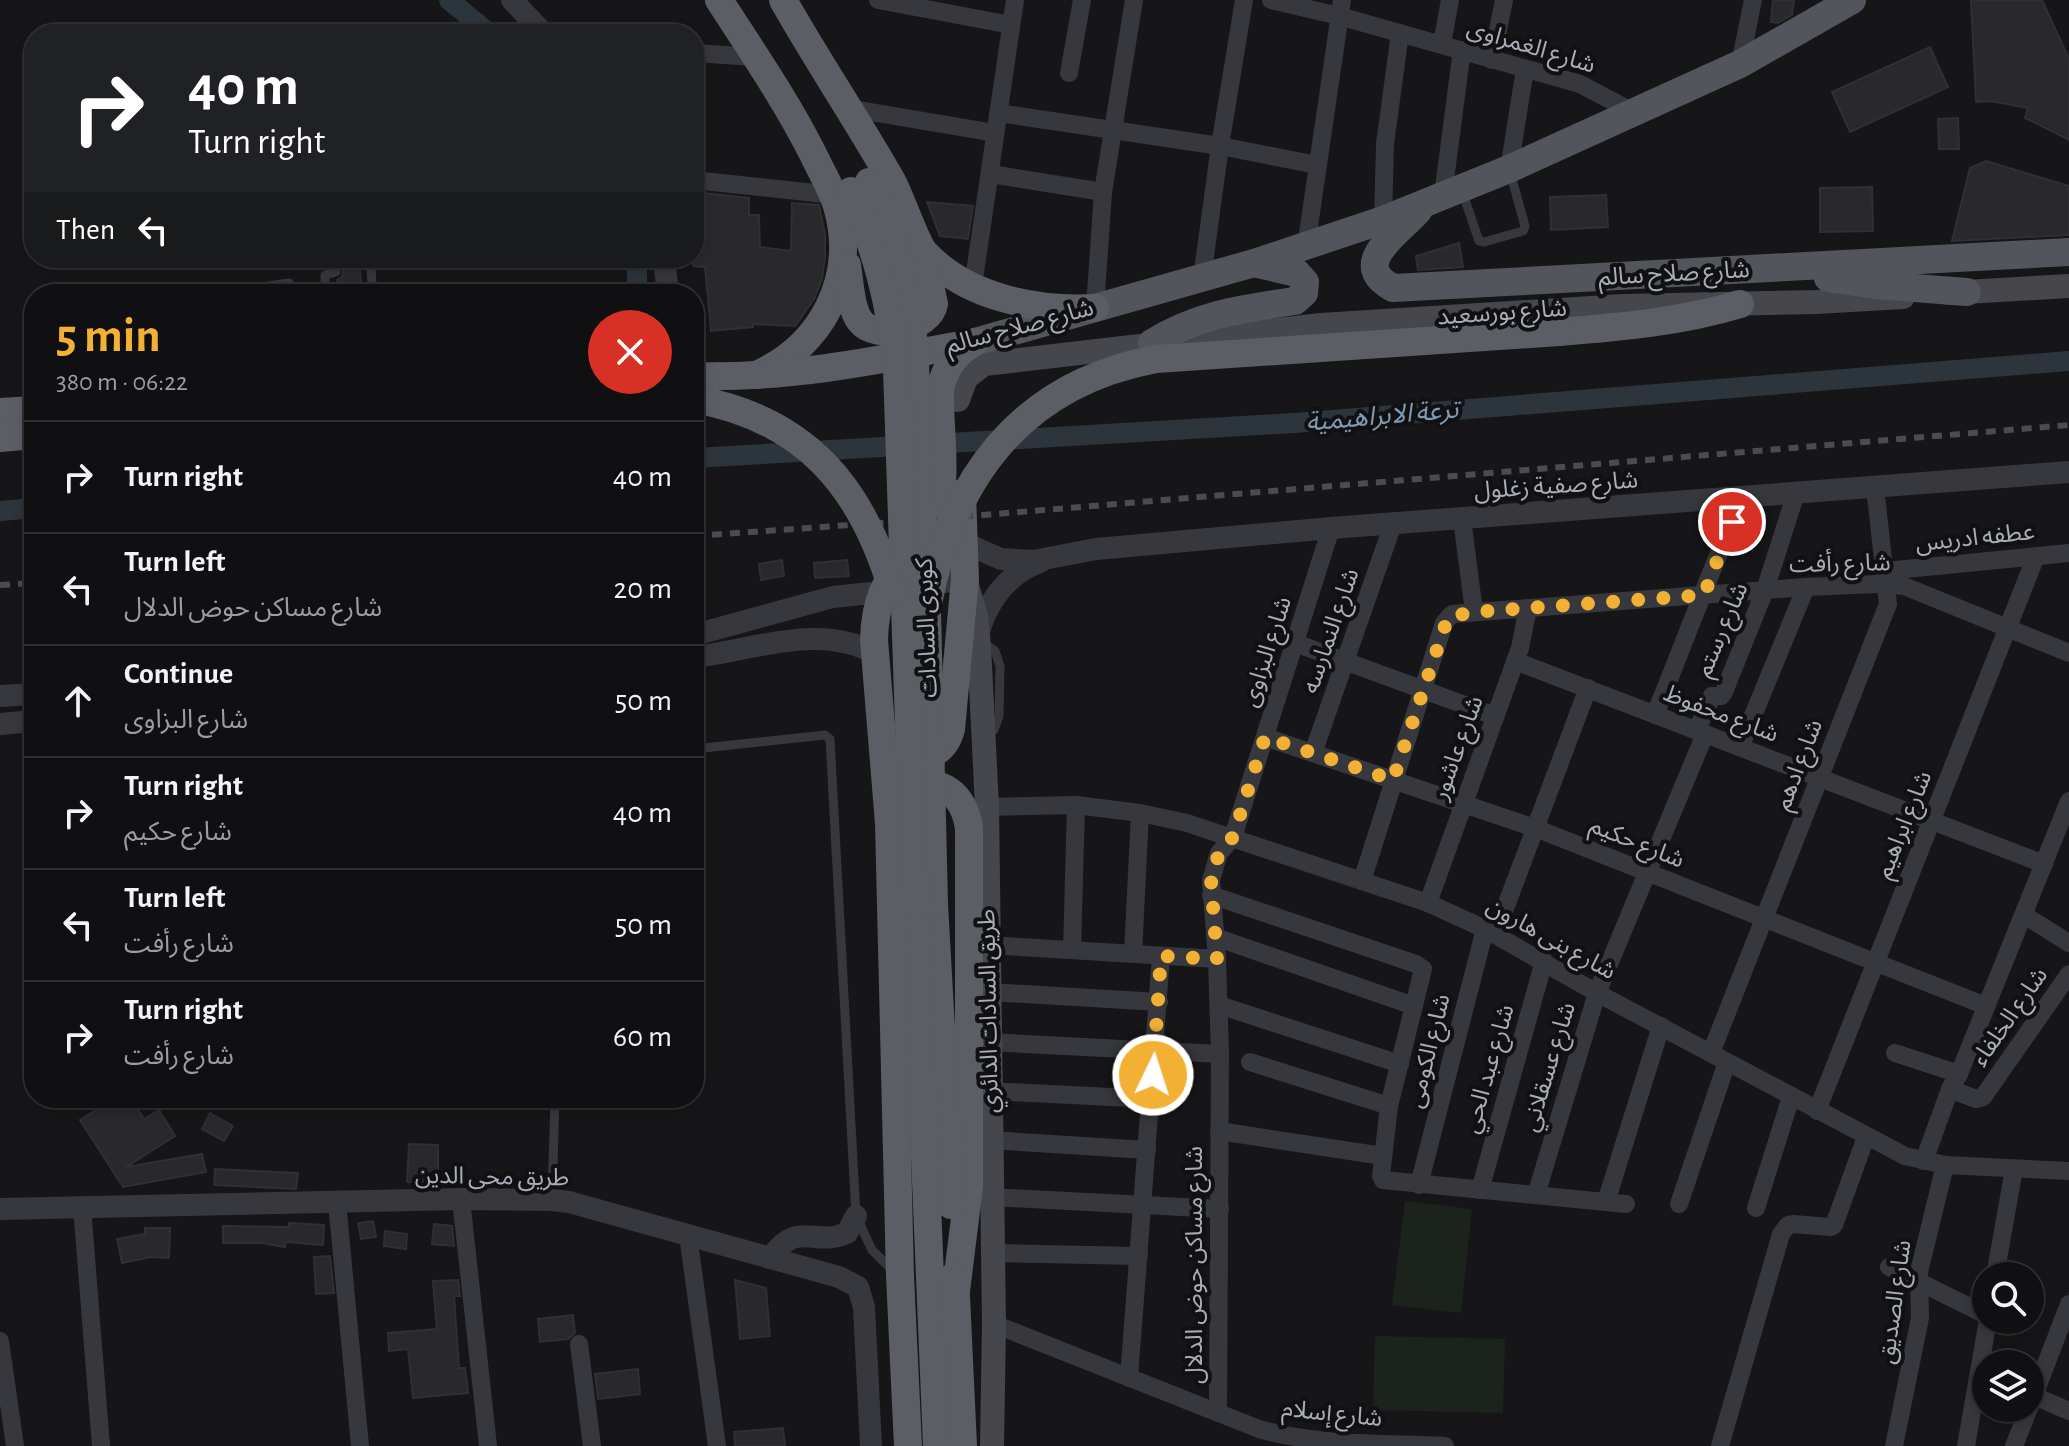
<!DOCTYPE html>
<meta charset="utf-8">
<style>
body{margin:0;font-family:"Alegreya Sans","Noto Sans Arabic",sans-serif;background:#1e1e20;color:#f1f3f6;height:100vh;display:flex;flex-direction:column;font-size:30px;white-space:nowrap}
*{box-sizing:border-box;margin:0}
p{font-size:26px;color:#9c9d9f}
.icon{flex:none;width:44px;height:44px;fill:none;stroke:currentColor;stroke-width:2;stroke-linecap:round;stroke-linejoin:round}
.map{position:relative;flex:1;overflow:hidden}
.panel{position:absolute;left:24px;top:284px;width:680px;height:824px;display:flex;flex-direction:column;background:#101012;border-radius:32px;box-shadow:0 4px 12px #0003,0 0 0 2px #303032}
.panel>*{flex:none}
.hud{position:absolute;left:24px;top:24px;width:680px;height:244px;border-radius:32px;box-shadow:0 4px 12px #0003,0 0 0 2px #303032;background:#202124;color:#fff;overflow:hidden}
.fabs{position:absolute;left:1972px;top:1262px;display:grid;gap:16px}
.fabs a{display:grid;place-items:center;width:72px;height:72px;border-radius:50%;background:#101012;box-shadow:0 4px 12px #0003,0 0 0 2px #303032;font-size:40px}
.pin{position:absolute;display:grid;place-items:center;width:68px;height:68px;color:#fff;margin:-34px;border:4px solid #fff;border-radius:50%;box-shadow:0 2px 8px #0007}
.me{position:absolute;width:88px;margin:-44px;rotate:4deg;stroke-linejoin:round;filter:drop-shadow(0 0 6px #0008)}
.turn{display:flex;align-items:center;gap:28px;height:168px;padding:0 32px;font-size:36px}
.turn .icon{width:104px;height:104px;stroke-width:2.5}
.turn b{display:block;font-size:56px;line-height:68px}
.then{display:flex;align-items:center;height:76px;padding:0 32px;background:#0003;gap:16px;font-size:30px}
.round{display:grid;place-items:center;flex:none;width:84px;height:84px;border-radius:42px;background:#1e1e20}
.overview{display:flex;align-items:center;justify-content:space-between;height:136px;padding:0 32px}
h1{font-size:48px;font-weight:700;line-height:60px;color:#f2b134}
ul{padding:0;list-style:none}
li{display:flex;align-items:center;gap:24px;height:112px;padding:0 32px;border-top:2px solid #303032}
li div{flex:1}
li b{display:block;font-size:30px}
li em{font-style:normal}
.map>svg:first-child{display:block}
.green{fill:#1c231d}
.lines{fill:none;stroke-linecap:round;stroke-linejoin:round}
.canal{stroke:#2c353c;stroke-width:20}
.building{fill:#29292c;stroke:#303034;stroke-width:2}
.service{stroke:#37383d;stroke-width:9}
.minor{stroke:#37383d;stroke-width:18}
.tertiary{stroke:#37383d;stroke-width:22}
.secondary{stroke:#45474d;stroke-width:24}
.primary{stroke:#53555c;stroke-width:28}
.trunk{stroke:#5b5e65;stroke-width:28}
.rail{stroke:#4a4c52;stroke-width:6;stroke-dasharray:10 8;stroke-linecap:butt}
.trunk-bridge{stroke:#5b5e65;stroke-width:28}
.route{stroke:#f2b134;stroke-width:14;stroke-dasharray:0 25.2}
.labels{text-anchor:middle;dominant-baseline:central;stroke-width:8;stroke-linejoin:round;paint-order:stroke}
.street-label{font-size:24px;fill:#a8adb8;stroke:#111113}
.water-label{font-size:26px;font-style:italic;fill:#7f9bb3;stroke:#111113}
</style>
<div class="map">
<svg width="2069" height="1446" viewBox="0 0 2069 1446">
<rect width="100%" height="100%" fill="#161618"/>
<!-- green -->
<g class="green">
<path d="M1405 1201 1472 1209 1461 1313 1392 1305Z"/>
<path d="M1375 1336 1505 1339 1503 1413 1373 1410Z"/>
</g>
<g class="lines">
<!-- canal -->
<g class="canal">
<path d="M449 0 490 34"/>
<path d="M637 258V294"/>
<path d="M694 458 1294 423 2069 361"/>
<path d="M0 511 34 508"/>
</g>
</g>
<!-- building -->
<g class="building">
<path d="M1773 0H1794L1792 15 1778 23 1771 22Z"/>
<path d="M1971 0H2042L2069 59V140L2025 118 2028 108 1991 101 1976 102Z"/>
<path d="M1930 47 1948 87 1850 132 1832 92Z"/>
<path d="M1958 118 1959 149H1939L1938 119Z"/>
<path d="M1986 161 2069 186V235L1952 241 1970 168Z"/>
<path d="M1872 187 1873 231 1820 232V188Z"/>
<path d="M702 193 749 198V215H759L760 247 791 251 792 203 819 205 825 234V257L822 279 814 299 795 326 753 324V327L711 331 705 267 693 266 694 208H701Z"/>
<path d="M1606 195 1608 227 1551 230 1550 197Z"/>
<path d="M927 202 973 206 968 239 940 236Z"/>
<path d="M1459 243 1463 267 1418 270 1416 256Z"/>
<path d="M359 259 362 294H338L337 280 342 277 343 271 336 265 335 261Z"/>
<path d="M782 560 784 576 761 580 759 564Z"/>
<path d="M847 560 849 576 815 578 814 563Z"/>
<path d="M115 1098H131L144 1119 159 1110 175 1136 126 1167 202 1154 206 1172 123 1187 80 1120Z"/>
<path d="M210 1113 233 1126 224 1141 202 1129Z"/>
<path d="M409 1144 438 1145V1183L407 1182Z"/>
<path d="M215 1169 298 1173 296 1189 214 1185Z"/>
<path d="M373 1221 376 1237 361 1239 358 1223Z"/>
<path d="M289 1223 324 1225 323 1245 286 1242 285 1247 262 1243H223V1226L289 1227Z"/>
<path d="M434 1224 452 1226 454 1246 432 1244Z"/>
<path d="M145 1228H170L169 1258 151 1257 122 1263 117 1239 145 1234Z"/>
<path d="M385 1231 407 1234 406 1249 384 1246Z"/>
<path d="M330 1256 334 1293 316 1294 314 1257Z"/>
<path d="M458 1280 460 1296H454L459 1368H465L468 1393 413 1398 408 1349 389 1351 388 1333 437 1329 433 1281Z"/>
<path d="M735 1280 766 1288 770 1336 740 1339Z"/>
<path d="M573 1315 575 1333 568 1339 540 1342 538 1319Z"/>
<path d="M638 1369 640 1394 598 1399 595 1374Z"/>
<path d="M783 1428 785 1446H735L734 1432Z"/>
</g>
<g class="lines">
<!-- service -->
<g class="service">
<path d="M1462 191 1479 241 1484 242 1523 231 1525 226 1510 172"/>
<path d="M370 258 373 294"/>
<path d="M245 294 248 289 289 283 295 294"/>
<path d="M325 294V275L336 272"/>
<path d="M980 641 995 651 1000 666 999 716 994 730 986 735"/>
<path d="M694 749 825 735 830 739 856 1216 872 1250 893 1271"/>
<path d="M552 1199 555 1098"/>
</g>
<!-- minor -->
<g class="minor">
<path d="M878 0 1011 25"/>
<path d="M1271 0 1339 16 1580 84 1635 113"/>
<path d="M1442 44 1450 0"/>
<path d="M694 53 755 57"/>
<path d="M1492 60 1504 0"/>
<path d="M1740 64 1753 0"/>
<path d="M1069 73 1082 0"/>
<path d="M847 108 995 133"/>
<path d="M998 113 1220 146 1317 165"/>
<path d="M1509 169 1525 69"/>
<path d="M990 174 1103 192"/>
<path d="M694 180 834 195"/>
<path d="M1443 195 1462 50"/>
<path d="M1383 220 1385 144 1400 33"/>
<path d="M1306 247 1342 0"/>
<path d="M1202 278 1220 146 1244 0"/>
<path d="M973 286 1015 0"/>
<path d="M1095 308 1103 192 1134 0"/>
<path d="M1462 519 1474 612"/>
<path d="M1885 571 2069 553"/>
<path d="M1295 643 1495 716"/>
<path d="M1515 661 2044 864"/>
<path d="M1655 715 1741 497"/>
<path d="M1697 730 1712 696H1721L1724 692 1765 590 1796 493"/>
<path d="M1265 737 1535 828 1986 1006"/>
<path d="M1740 747 1806 587"/>
<path d="M1313 753 1393 524"/>
<path d="M987 807 1076 805 1140 813 1187 823 1428 903 1485 929 1597 993 1905 1156 1945 1165 2069 1171"/>
<path d="M1362 881 1444 623 1452 614 1806 587 1877 584 1904 586 2069 653"/>
<path d="M1211 895 1416 964 1423 969 1389 1106 1381 1176 1383 1180 1626 1204"/>
<path d="M1428 903 1520 648 1528 608"/>
<path d="M2024 915 2069 943"/>
<path d="M1495 935 1588 688"/>
<path d="M1215 937 1414 1006"/>
<path d="M988 945 1217 959"/>
<path d="M1072 950 1076 805"/>
<path d="M1133 954 1140 813"/>
<path d="M989 992 1159 1002"/>
<path d="M1219 1005 1400 1064"/>
<path d="M989 1042 1220 1054"/>
<path d="M1711 1053 1888 604 1875 487"/>
<path d="M1895 1053 1959 1074"/>
<path d="M1250 1062 1389 1106"/>
<path d="M1950 1089 1976 1099 1983 1097 2069 974"/>
<path d="M990 1091 1151 1099"/>
<path d="M1817 1111 2036 556"/>
<path d="M1219 1131 1383 1156"/>
<path d="M990 1140 1147 1150"/>
<path d="M1924 1161 1950 1089 1959 1074 2069 801"/>
<path d="M1419 1185 1485 929"/>
<path d="M1480 1190 1544 961"/>
<path d="M1536 1195 1597 993 1705 734"/>
<path d="M991 1197 1220 1209"/>
<path d="M461 1199 488 1446"/>
<path d="M337 1202 360 1446"/>
<path d="M1606 1202 1661 1026"/>
<path d="M1679 1204 1727 1062"/>
<path d="M82 1207 101 1446"/>
<path d="M1756 1208 1791 1097"/>
<path d="M688 1235 717 1446"/>
<path d="M992 1253 1139 1256"/>
<path d="M1889 1267 1986 1315"/>
<path d="M1995 1276 2014 1169"/>
<path d="M994 1324 1259 1429C1319 1446 1383 1443 1445 1446"/>
<path d="M0 1341 15 1446"/>
<path d="M579 1344 592 1446"/>
<path d="M1129 1378 1161 956"/>
<path d="M2034 1396 2069 1411"/>
<path d="M2030 1406 2069 1304"/>
<path d="M1218 1413 1220 1054 1217 959 1211 880 1219 853 1233 837 1331 528"/>
<path d="M1720 1446 1781 1234 1788 1225 1793 1224 1831 1227 1834 1225 1866 1137"/>
<path d="M1894 1446 1920 1318 1919 1272 1945 1165"/>
<path d="M1966 1446 1988 1320"/>
<path d="M2014 1446 2029 1408"/>
</g>
<!-- tertiary -->
<g class="tertiary">
<path d="M512 0 544 34"/>
<path d="M664 258 668 294"/>
<path d="M964 543 1001 559 1033 561 1096 549 1331 528 2069 472"/>
<path d="M978 634C988 601 1007 574 1040 562"/>
<path d="M694 635 833 597 881 592 965 579"/>
<path d="M694 657C754 650 820 622 876 654"/>
<path d="M0 696 34 694"/>
<path d="M0 724 34 721"/>
<path d="M0 1209 461 1199 552 1200 569 1202 839 1277 858 1287 864 1307 871 1446"/>
<path d="M770 1258C800 1218 812 1248 847 1233L856 1216"/>
</g>
<!-- secondary -->
<g class="secondary">
<path d="M1948 293 2069 286"/>
<path d="M958 400 966 378 984 364 1321 325 1623 306 1816 302 1903 297"/>
<path d="M966 582 976 616 979 645 987 807 994 1324 992 1446"/>
</g>
<!-- primary -->
<g class="primary">
<path d="M1418 211C1400 232 1347 264 1393 288L2069 252"/>
<path d="M1828 278 1875 285 1967 292"/>
<path d="M975 342 1254 263 1383 220 1509 169 1740 64 1852 0"/>
<path d="M1152 343C1199 314 1241 309 1295 301L1304 293 1305 282 1297 273 1258 264"/>
</g>
<!-- trunk -->
<g class="trunk">
<path d="M719 0C752 51 787 102 814 156 822 173 832 189 837 206 858 278 822 346 756 375"/>
<path d="M783 0C818 62 858 121 893 183 901 198 917 246 926 254 968 298 1037 311 1095 308"/>
<path d="M847 265C850 282 850 308 860 321 876 342 930 328 934 304L923 252"/>
<path d="M1559 332C1621 327 1680 322 1740 304"/>
<path d="M694 376C787 379 880 360 971 343"/>
<path d="M0 412 34 410"/>
<path d="M0 438 34 435"/>
<path d="M908 756C930 759 945 751 951 729L965 579 962 493"/>
<path d="M909 791C942 774 964 796 969 828V1186L956 1291"/>
<path d="M934 904 951 1205"/>
<path d="M915 915 937 1446"/>
<path d="M955 1275 963 1446"/>
<path d="M908 1446 900 1276 889 823 874 640C875 602 884 581 910 552 919 541 930 532 935 518 949 478 939 431 940 390 945 367 955 353 975 342"/>
</g>
<!-- rail -->
<g class="rail">
<path d="M694 536 935 519 2069 425"/>
<path d="M0 585 34 583"/>
</g>
<!-- trunk-bridge -->
<g class="trunk-bridge">
<path d="M869 182 888 227 903 273 914 343 927 610 934 904"/>
<path d="M851 191C877 254 890 301 897 369L915 903"/>
<path d="M694 399C806 419 862 487 893 592"/>
<path d="M927 610C950 479 1021 384 1156 359L1559 332"/>
</g>
</g>
<g class="lines">
<!-- route -->
<path class="route" d="M1153 1075 1161 956 1217 959 1211 880 1219 853 1233 837 1265 737 1393 780 1448 617 1474 612 1704 595 1732 522"/>
</g>
<g class="labels">
<!-- street labels -->
<g class="street-label">
<text transform="translate(1531 47) rotate(17)">شارع الغمراوى</text>
<text transform="translate(1674 274) rotate(-3)">شارع صلاح سالم</text>
<text transform="translate(1502 313) rotate(-4)">شارع بورسعيد</text>
<text transform="translate(1020 327) rotate(-15)">شارع صلاح سالم</text>
<text transform="translate(1556 486) rotate(-4)">شارع صفية زغلول</text>
<text transform="translate(1975 538) rotate(-6)">عطفه ادريس</text>
<text transform="translate(1840 564) rotate(-1)">شارع رأفت</text>
<text transform="translate(927 628) rotate(-92)">كوبرى السادات</text>
<text transform="translate(1722 630) rotate(-67)">شارع رستم</text>
<text transform="translate(1331 631) rotate(-71)">شارع النمارسه</text>
<text transform="translate(1267 652) rotate(-72)">شارع البزاوى</text>
<text transform="translate(1721 714) rotate(21)">شارع محفوظ</text>
<text transform="translate(1458 748) rotate(-70)">شارع عاشور</text>
<text transform="translate(1799 765) rotate(-69)">شارع ادهم</text>
<text transform="translate(1904 825) rotate(-68)">شارع ابراهيم</text>
<text transform="translate(1637 843) rotate(22)">شارع حكيم</text>
<text transform="translate(1551 939) rotate(29)">شارع بنى هارون</text>
<text transform="translate(989 1011) rotate(-91)">طريق السادات الدائري</text>
<text transform="translate(2010 1017) rotate(-55)">شارع الخلفاء</text>
<text transform="translate(1429 1051) rotate(-76)">شارع الكومى</text>
<text transform="translate(1549 1067) rotate(-73)">شارع عسقلاني</text>
<text transform="translate(1489 1069) rotate(-74)">شارع عبد الحي</text>
<text transform="translate(492 1177) rotate(1)">طريق محى الدين</text>
<text transform="translate(1195 1265) rotate(-90)">شارع مساكن حوض الدلال</text>
<text transform="translate(1895 1302) rotate(-82)">شارع الصديق</text>
<text transform="translate(1332 1414) rotate(6)">شارع إسلام</text>
</g>
<!-- water labels -->
<g class="water-label">
<text transform="translate(1382 416) rotate(-5)">ترعة الابراهيمية</text>
</g>
</g>
</svg>
<div class="fabs">
<a><svg class="icon" aria-label="search" viewBox="0 0 24 24"><circle cx="10" cy="10" r="6"/><path d="M15 15l6 6"/></svg></a>
<a><svg class="icon" aria-label="layers" viewBox="0 0 24 24"><path d="M12 4l9 5-9 5-9-5zM3 14l9 5 9-5"/></svg></a>
</div>
<div class="pin" style="left:1732px;top:522px;background:#d93025"><svg class="icon" aria-label="arrive" viewBox="0 0 24 24"><path d="M6 21V4h12l-3 4 3 4H6"/></svg></div>
<svg class="me" style="left:1153px;top:1075px" viewBox="-20 -20 40 40"><circle r="17" fill="#f2b134" stroke="#fff" stroke-width="3"/><path d="M0-11L8 9 0 5-8 9z" fill="#fff"/></svg>
<div class="hud">
<div class="turn"><svg class="icon" aria-label="right" viewBox="0 0 24 24"><path d="M7 20v-9h11M14 6l5 5-5 5"/></svg><div><b>40 m</b>Turn right</div></div>
<div class="then">Then<svg class="icon" aria-label="left" viewBox="0 0 24 24"><path d="M17 20v-9H6M10 6l-5 5 5 5"/></svg></div>
</div>
<section class="panel">
<div class="overview"><div><h1>5 min</h1><p>380 m · 06:22</p></div><a class="round" style="background:#d93025;color:#fff"><svg class="icon" aria-label="close" viewBox="0 0 24 24"><path d="M6 6l12 12M18 6L6 18"/></svg></a></div>
<ul>
<li><svg class="icon" aria-label="right" viewBox="0 0 24 24"><path d="M7 20v-9h11M14 6l5 5-5 5"/></svg><div><b>Turn right</b></div><em>40 m</em></li>
<li><svg class="icon" aria-label="left" viewBox="0 0 24 24"><path d="M17 20v-9H6M10 6l-5 5 5 5"/></svg><div><b>Turn left</b><p>شارع مساكن حوض الدلال</p></div><em>20 m</em></li>
<li><svg class="icon" aria-label="ahead" viewBox="0 0 24 24"><path d="M12 20V5M6 11l6-6 6 6"/></svg><div><b>Continue</b><p>شارع البزاوى</p></div><em>50 m</em></li>
<li><svg class="icon" aria-label="right" viewBox="0 0 24 24"><path d="M7 20v-9h11M14 6l5 5-5 5"/></svg><div><b>Turn right</b><p>شارع حكيم</p></div><em>40 m</em></li>
<li><svg class="icon" aria-label="left" viewBox="0 0 24 24"><path d="M17 20v-9H6M10 6l-5 5 5 5"/></svg><div><b>Turn left</b><p>شارع رأفت</p></div><em>50 m</em></li>
<li><svg class="icon" aria-label="right" viewBox="0 0 24 24"><path d="M7 20v-9h11M14 6l5 5-5 5"/></svg><div><b>Turn right</b><p>شارع رأفت</p></div><em>60 m</em></li>
</ul>
</section>
</div>
